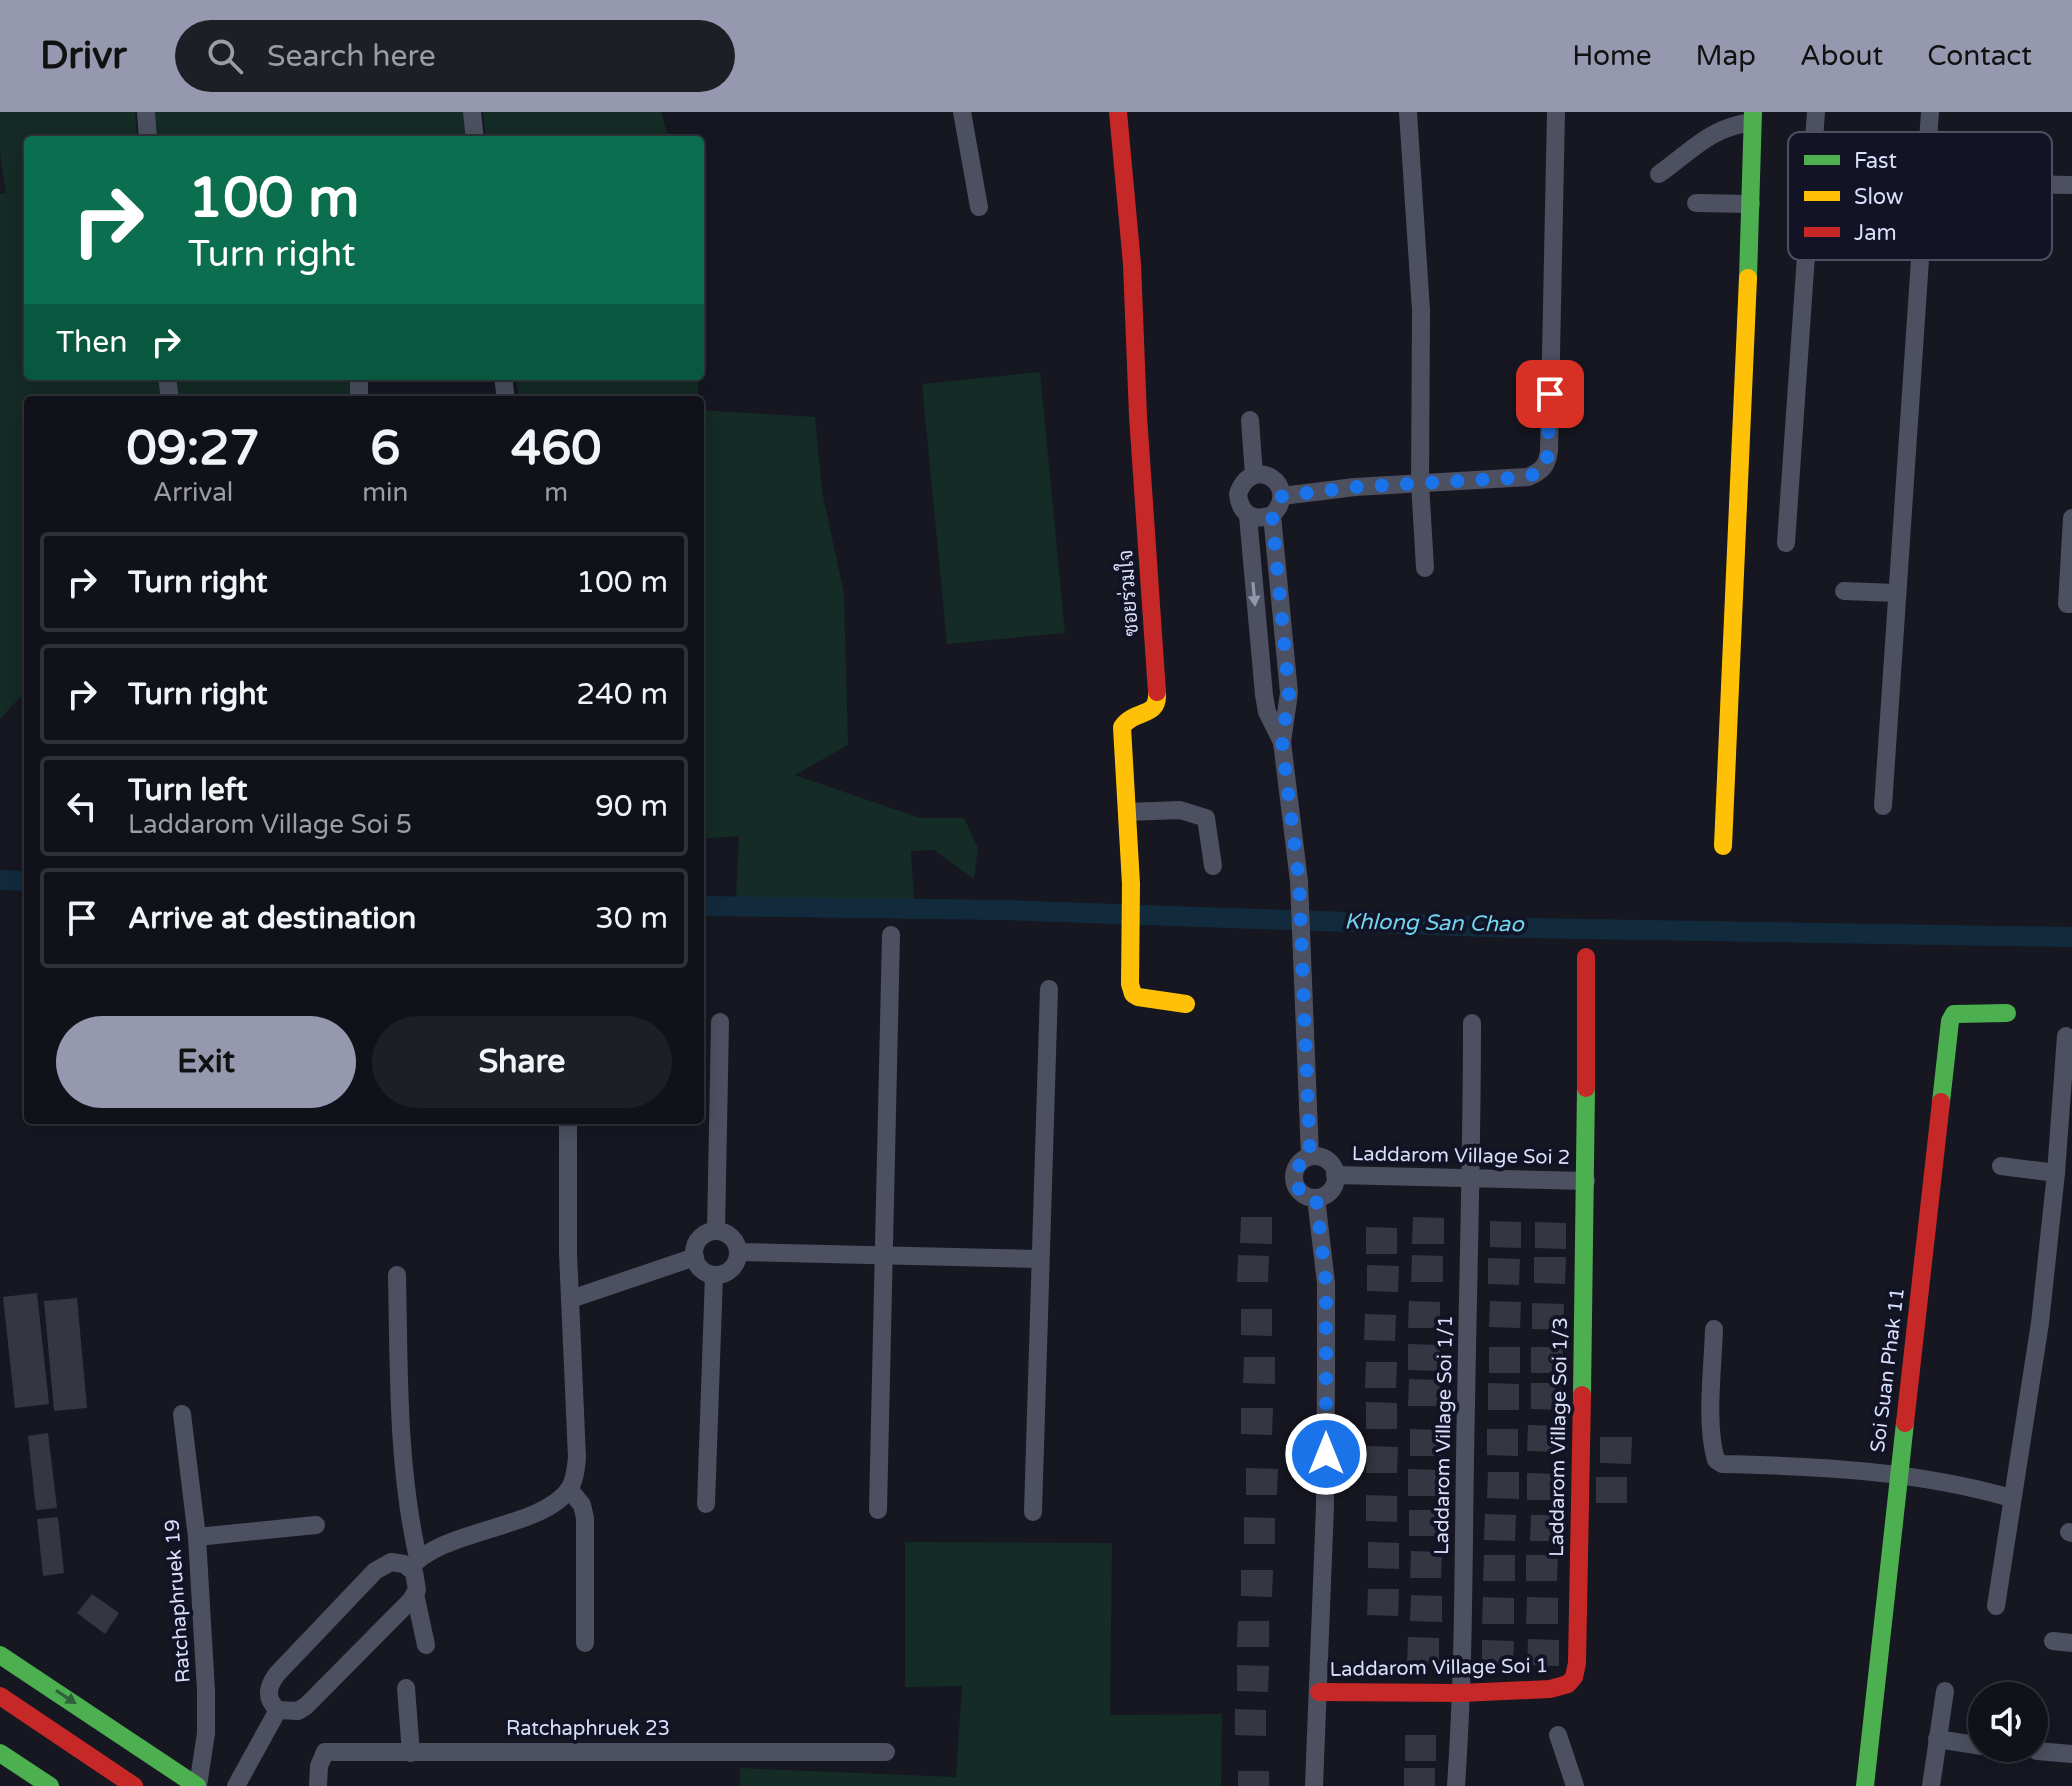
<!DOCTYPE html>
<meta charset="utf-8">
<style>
body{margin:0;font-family:"Varela Round",Sarabun,sans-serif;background:#1e1f26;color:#f1f3f6;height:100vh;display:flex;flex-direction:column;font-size:30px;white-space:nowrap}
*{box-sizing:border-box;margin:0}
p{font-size:26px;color:#9c9da2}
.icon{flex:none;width:44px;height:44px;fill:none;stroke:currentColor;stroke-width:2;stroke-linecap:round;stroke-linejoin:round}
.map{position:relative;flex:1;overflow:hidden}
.panel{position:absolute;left:24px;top:284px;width:680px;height:728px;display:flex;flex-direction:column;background:#101119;border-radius:8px;box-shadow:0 4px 20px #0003,0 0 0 2px #303138}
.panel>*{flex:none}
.guide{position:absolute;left:24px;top:24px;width:680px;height:244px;border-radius:8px;box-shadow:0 4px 20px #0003,0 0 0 2px #303138;background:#0b6e4f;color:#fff;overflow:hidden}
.controls{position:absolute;left:1968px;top:1570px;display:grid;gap:16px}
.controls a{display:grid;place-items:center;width:80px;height:80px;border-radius:50%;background:#101119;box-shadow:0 4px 20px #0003,0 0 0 2px #303138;font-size:40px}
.pin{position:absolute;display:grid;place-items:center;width:68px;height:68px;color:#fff;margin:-34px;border-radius:16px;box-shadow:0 4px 12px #0006}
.me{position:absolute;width:88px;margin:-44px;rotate:0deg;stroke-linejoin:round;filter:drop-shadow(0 0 6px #0008)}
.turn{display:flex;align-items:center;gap:28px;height:168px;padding:0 32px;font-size:36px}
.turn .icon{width:104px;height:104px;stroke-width:2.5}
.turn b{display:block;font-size:56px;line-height:68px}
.then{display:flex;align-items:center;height:76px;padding:0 32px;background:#0003;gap:16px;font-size:30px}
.eta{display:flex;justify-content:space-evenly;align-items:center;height:136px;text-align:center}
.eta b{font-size:48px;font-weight:800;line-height:56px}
.primary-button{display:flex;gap:16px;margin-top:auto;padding:16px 32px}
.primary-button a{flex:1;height:92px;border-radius:48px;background:#9598af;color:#111;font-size:32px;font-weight:800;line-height:92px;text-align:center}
.primary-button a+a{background:#1e1f26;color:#f1f3f6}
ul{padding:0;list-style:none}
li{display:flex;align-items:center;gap:24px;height:100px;margin:0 16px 12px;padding:0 16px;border:4px solid #303138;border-radius:8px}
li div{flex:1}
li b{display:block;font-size:30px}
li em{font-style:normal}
header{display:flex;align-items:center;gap:48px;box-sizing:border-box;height:112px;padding:0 40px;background:#9598af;color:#111}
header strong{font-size:38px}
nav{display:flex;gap:44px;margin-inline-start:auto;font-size:28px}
.search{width:560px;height:72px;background:#1e1f26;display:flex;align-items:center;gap:20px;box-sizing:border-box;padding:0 28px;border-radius:44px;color:#9c9da2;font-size:30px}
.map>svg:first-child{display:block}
.green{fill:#152b26}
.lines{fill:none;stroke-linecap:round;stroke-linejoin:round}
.canal{stroke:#112b3d;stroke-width:20}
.building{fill:#343642}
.street{stroke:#4c5060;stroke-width:18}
.fast{stroke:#4caf50;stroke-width:18}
.slow{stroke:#ffc107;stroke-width:18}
.jam{stroke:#c62828;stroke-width:18}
.oneway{fill:#9297ae}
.oneway2{fill:#2f613a}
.route{stroke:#1a73e8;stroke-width:14;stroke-dasharray:0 25.2}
.labels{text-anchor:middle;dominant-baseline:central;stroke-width:8;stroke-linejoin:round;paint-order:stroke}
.street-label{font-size:20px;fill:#d9defb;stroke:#121325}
.water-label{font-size:22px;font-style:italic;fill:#72d5f1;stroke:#121325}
.key{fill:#121325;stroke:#4e5065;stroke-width:2}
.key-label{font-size:22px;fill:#d9defb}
</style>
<header>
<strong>Drivr</strong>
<div class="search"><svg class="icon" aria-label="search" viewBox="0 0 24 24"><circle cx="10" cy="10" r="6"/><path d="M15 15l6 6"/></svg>Search here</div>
<nav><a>Home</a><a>Map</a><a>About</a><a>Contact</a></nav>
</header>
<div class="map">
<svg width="2072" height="1674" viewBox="0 0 2072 1674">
<rect width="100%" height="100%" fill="#161721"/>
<!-- green -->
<g class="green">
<path d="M0 0H135L138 28H28V264H163L166 288H28V581H24L0 607V82L6 81 0 40Z"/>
<path d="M150 0H464L467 28H153Z"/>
<path d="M483 0H661L669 28H486Z"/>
<path d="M1040 260 1065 521 947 532 922 272Z"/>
<path d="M176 264H351V288H178Z"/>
<path d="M516 264H699L697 288H519Z"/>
<path d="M700 298 815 305 822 379 844 482 848 633 795 663 920 706H964L978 736 974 767 934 738 911 739 914 789 736 785 739 724 700 727Z"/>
<path d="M905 1430 1112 1431 1110 1603 1222 1602 1221 1674H740V1656L956 1665 962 1574 905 1575Z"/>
</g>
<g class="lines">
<!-- canal -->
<g class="canal">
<path d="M0 768 28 769"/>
<path d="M700 794 1003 798 1517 816 2072 825"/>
</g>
</g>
<!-- building -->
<g class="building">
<path d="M1241 1105H1272V1132L1240 1131Z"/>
<path d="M1413 1105 1444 1106V1132H1412Z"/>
<path d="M1490 1109 1521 1110V1136L1490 1135Z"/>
<path d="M1535 1110 1566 1111V1137L1535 1136Z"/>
<path d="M1366 1115 1397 1116V1142H1366Z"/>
<path d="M1238 1143 1269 1144 1268 1170H1237Z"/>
<path d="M1412 1143 1443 1144V1170H1411Z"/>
<path d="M1534 1145H1566L1565 1172 1534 1171Z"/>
<path d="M1488 1146 1520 1147 1519 1173 1488 1172Z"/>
<path d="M1367 1153 1399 1154 1398 1180 1367 1179Z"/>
<path d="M37 1181 49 1292 15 1296 3 1185Z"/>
<path d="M77 1186 87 1296 54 1299 44 1189Z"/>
<path d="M1409 1189 1440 1190V1216H1408Z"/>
<path d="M1490 1189 1521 1190 1520 1216 1489 1215Z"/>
<path d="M1532 1191 1564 1192 1563 1218 1532 1217Z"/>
<path d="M1241 1197H1272V1224L1241 1223Z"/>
<path d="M1365 1202 1396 1203 1395 1229 1364 1228Z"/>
<path d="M1408 1232 1440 1233 1439 1259 1408 1258Z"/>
<rect x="1489" y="1235" width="31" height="26"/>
<path d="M1531 1235H1563L1562 1261H1531Z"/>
<path d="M1244 1245H1275V1272L1243 1271Z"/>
<path d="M1366 1250H1397L1396 1276H1365Z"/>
<path d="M1409 1267 1440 1268V1294H1408Z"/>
<path d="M1488 1271 1519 1272V1298H1488Z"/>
<path d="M1531 1271H1563L1562 1298 1531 1297Z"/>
<path d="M1366 1290 1397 1291V1317H1366Z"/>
<path d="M1241 1296H1273L1272 1323 1241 1322Z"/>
<path d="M1528 1313 1559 1314 1558 1340 1527 1339Z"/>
<path d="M1410 1317 1442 1318 1441 1344H1410Z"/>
<path d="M1487 1317H1518V1344L1487 1343Z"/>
<path d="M48 1321 57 1396 36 1398 28 1324Z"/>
<path d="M1600 1325H1632L1631 1352 1600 1351Z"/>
<path d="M1367 1334 1398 1335 1397 1361H1366Z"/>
<path d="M1246 1356 1278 1357 1277 1383H1246Z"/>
<path d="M1408 1357 1439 1358V1384H1408Z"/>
<path d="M1488 1360H1519V1387L1487 1386Z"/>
<path d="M1527 1361 1559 1362 1558 1388H1527Z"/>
<rect x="1596" y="1365" width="31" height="26"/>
<path d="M1366 1383 1397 1384V1410L1366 1409Z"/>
<path d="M1409 1398H1441L1440 1424H1409Z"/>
<path d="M1485 1402 1516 1403 1515 1429 1484 1428Z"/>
<path d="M1531 1403H1562V1429H1530Z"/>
<path d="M58 1405 64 1461 43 1464 37 1407Z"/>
<path d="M1244 1405 1275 1406V1432H1244Z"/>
<path d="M1368 1430 1399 1431V1457L1368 1456Z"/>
<path d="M1411 1439 1442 1440 1441 1466H1410Z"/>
<path d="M1484 1443H1515V1469H1483Z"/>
<path d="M1526 1443H1558L1557 1469H1526Z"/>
<path d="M1241 1458H1273L1272 1485 1241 1484Z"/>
<path d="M1368 1477H1399L1398 1504 1367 1503Z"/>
<path d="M92 1482 119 1501 105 1522 77 1501Z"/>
<path d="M1411 1483 1442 1484V1510L1410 1509Z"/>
<path d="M1483 1485 1514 1486V1512H1482Z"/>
<path d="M1527 1485 1558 1486V1512H1526Z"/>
<path d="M1238 1509H1269V1535H1237Z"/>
<path d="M1408 1525 1439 1526V1552L1407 1551Z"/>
<path d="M1528 1527 1559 1528V1554L1527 1553Z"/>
<path d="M1482 1528 1514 1529 1513 1555 1482 1554Z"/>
<path d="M1237 1553 1269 1554 1268 1580 1237 1579Z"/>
<path d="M1235 1597 1266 1598V1624L1235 1623Z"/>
<rect x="1405" y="1623" width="31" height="26"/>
<rect x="1404" y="1656" width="31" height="18"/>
<rect x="1238" y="1659" width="31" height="15"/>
</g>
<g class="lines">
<!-- street -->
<g class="street">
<path d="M146 0 148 28"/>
<path d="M472 0 475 28"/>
<path d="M962 0 979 95"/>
<path d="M1408 0 1421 198 1420 371 1425 456"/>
<path d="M1659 62C1693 38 1709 16 1752 10"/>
<path d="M2014 72 2072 73"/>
<path d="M1696 91 1751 92"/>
<path d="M167 264 170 288"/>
<path d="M359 264V288"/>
<path d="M503 264 506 288"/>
<path d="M1250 308 1254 363"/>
<path d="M1282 384 1355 375 1528 365C1542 359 1547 354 1549 339L1556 0"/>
<path d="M1272 403C1253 410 1240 402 1238 382 1252 340 1302 374 1272 403L1289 581 1282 630"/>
<path d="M1248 404 1264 583 1267 600 1282 630 1299 769 1310 1044"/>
<path d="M2072 406 2067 492H2072"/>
<path d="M1786 431 1816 0"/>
<path d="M1844 479 1896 481"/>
<path d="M1883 694 1930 0"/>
<path d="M1127 700 1180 698 1206 706 1213 754"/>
<circle cx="1315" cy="1065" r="21"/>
<path d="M2001 1054 2056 1061"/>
<path d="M1335 1063 1586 1069"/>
<path d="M716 1119 720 910"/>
<circle cx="716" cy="1141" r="22"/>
<path d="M738 1140 1040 1147"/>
<path d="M397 1163C399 1258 397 1354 418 1446"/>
<path d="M571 1187 695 1145"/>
<path d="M1714 1217C1713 1256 1705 1311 1716 1348L1722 1352C1819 1354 1917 1359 2011 1386"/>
<path d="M182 1302 197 1425 206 1579V1621L198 1674"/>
<path d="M569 1377 582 1393 585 1406V1531"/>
<path d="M706 1392 714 1163"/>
<path d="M878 1398 891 823"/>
<path d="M1033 1400 1049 877"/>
<path d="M2069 1420 2072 1421"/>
<path d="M197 1425 316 1413"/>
<path d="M391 1450 404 1452 414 1460 417 1478 411 1488 306 1594 298 1599 278 1598C265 1587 267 1575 277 1562L375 1459Z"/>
<path d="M410 1456C443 1416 543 1417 570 1376 575 1367 576 1356 577 1346L568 1141V1008"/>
<path d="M415 1482 426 1533"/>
<path d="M1996 1494 2040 1211 2056 1061 2066 924"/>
<path d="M2053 1529 2072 1531"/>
<path d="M406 1576 411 1641"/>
<path d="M1558 1623 1575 1674"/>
<path d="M1937 1627 1982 1634"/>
<path d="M1999 1636 2020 1639"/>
<path d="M2037 1639 2072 1642"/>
<path d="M236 1674 278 1598"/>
<path d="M318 1674 319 1654 325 1640H886"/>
<path d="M1314 1674 1325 1394 1326 1263V1171L1316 1086"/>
<path d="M1456 1674C1465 1547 1463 1420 1466 1293 1468 1165 1472 1038 1472 911"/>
<path d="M1931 1674 1945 1579"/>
</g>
<!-- fast -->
<g class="fast">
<path d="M1748 166 1753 0"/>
<path d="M1941 990 1950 909 1954 902 2007 901"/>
<path d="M1582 1283 1586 976"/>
<path d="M0 1543 197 1674"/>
<path d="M0 1641 50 1674"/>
<path d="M1865 1674 1905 1311"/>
</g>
<!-- slow -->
<g class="slow">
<path d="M1157 580C1159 607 1135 596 1122 615L1131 772 1130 872 1133 882 1138 885 1186 892"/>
<path d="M1723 734 1748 166"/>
</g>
<!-- jam -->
<g class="jam">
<path d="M1118 0 1132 152 1138 304 1157 580"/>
<path d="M1586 845V976"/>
<path d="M1905 1311 1941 990"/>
<path d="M1319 1580 1462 1581 1550 1577 1568 1572 1574 1565 1577 1551 1582 1283"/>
<path d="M0 1584 134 1674"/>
</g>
</g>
<!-- one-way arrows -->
<defs><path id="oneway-solid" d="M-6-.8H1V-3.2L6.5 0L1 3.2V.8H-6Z" transform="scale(2)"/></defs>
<use class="oneway" href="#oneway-solid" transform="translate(1254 482) rotate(85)"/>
<use class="oneway2" href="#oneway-solid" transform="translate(66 1585) rotate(33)"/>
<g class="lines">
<!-- route -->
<path class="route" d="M1326 1342V1171L1316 1086 1300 1080 1294 1064 1302 1048 1310 1044 1299 769 1282 630 1289 581 1272 403 1279 395 1282 384 1355 375 1528 365 1542 358 1547 350 1550 282"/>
</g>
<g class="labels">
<!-- street labels -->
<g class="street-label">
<text transform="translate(1129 481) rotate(-94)">ซอยร่วมใจ</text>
<text transform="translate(1461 1044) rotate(1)">Laddarom Village Soi 2</text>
<text transform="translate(1888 1258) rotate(-83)">Soi Suan Phak 11</text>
<text transform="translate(1444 1323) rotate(-89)">Laddarom Village Soi 1/1</text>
<text transform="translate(1559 1325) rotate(-89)">Laddarom Village Soi 1/3</text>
<text transform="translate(178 1489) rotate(-94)">Ratchaphruek 19</text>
<text transform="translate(1439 1556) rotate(-1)">Laddarom Village Soi 1</text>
<text x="588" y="1617">Ratchaphruek 23</text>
</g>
<!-- water labels -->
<g class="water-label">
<text transform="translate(1434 811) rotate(1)">Khlong San Chao</text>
</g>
</g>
<!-- legend -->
<rect x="1788" y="20" width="264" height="128" rx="12" class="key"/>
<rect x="1804" y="43" width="36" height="10" fill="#4caf50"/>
<rect x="1804" y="79" width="36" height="10" fill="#ffc107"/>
<rect x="1804" y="115" width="36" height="10" fill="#c62828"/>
<g class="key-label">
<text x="1854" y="56">Fast</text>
<text x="1854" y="92">Slow</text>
<text x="1854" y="128">Jam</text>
</g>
</svg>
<div class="controls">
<a><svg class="icon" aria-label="sound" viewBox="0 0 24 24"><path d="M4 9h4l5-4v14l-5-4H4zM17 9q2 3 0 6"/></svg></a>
</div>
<div class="pin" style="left:1550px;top:282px;background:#d93025"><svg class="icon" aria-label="arrive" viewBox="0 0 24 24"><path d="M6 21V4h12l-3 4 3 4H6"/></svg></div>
<svg class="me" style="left:1326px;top:1342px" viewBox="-20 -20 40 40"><circle r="17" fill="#1a73e8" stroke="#fff" stroke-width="3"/><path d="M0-11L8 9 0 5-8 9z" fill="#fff"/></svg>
<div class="guide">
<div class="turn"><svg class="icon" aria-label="right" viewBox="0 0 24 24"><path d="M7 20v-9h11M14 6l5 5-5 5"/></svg><div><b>100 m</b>Turn right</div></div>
<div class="then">Then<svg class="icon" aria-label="right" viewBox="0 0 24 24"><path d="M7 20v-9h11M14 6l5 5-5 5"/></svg></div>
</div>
<section class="panel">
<div class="eta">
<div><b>09:27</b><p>Arrival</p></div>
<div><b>6</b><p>min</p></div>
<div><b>460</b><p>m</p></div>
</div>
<ul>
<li><svg class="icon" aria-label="right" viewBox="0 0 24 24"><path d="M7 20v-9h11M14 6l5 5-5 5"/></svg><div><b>Turn right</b></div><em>100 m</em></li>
<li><svg class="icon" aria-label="right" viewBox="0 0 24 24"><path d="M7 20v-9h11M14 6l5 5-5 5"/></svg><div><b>Turn right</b></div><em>240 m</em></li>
<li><svg class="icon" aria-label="left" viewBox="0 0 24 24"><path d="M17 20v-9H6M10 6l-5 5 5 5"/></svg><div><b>Turn left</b><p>Laddarom Village Soi 5</p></div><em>90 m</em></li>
<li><svg class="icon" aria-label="arrive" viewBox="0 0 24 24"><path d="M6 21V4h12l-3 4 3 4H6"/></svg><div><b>Arrive at destination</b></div><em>30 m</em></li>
</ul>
<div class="primary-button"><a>Exit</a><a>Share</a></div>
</section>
</div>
